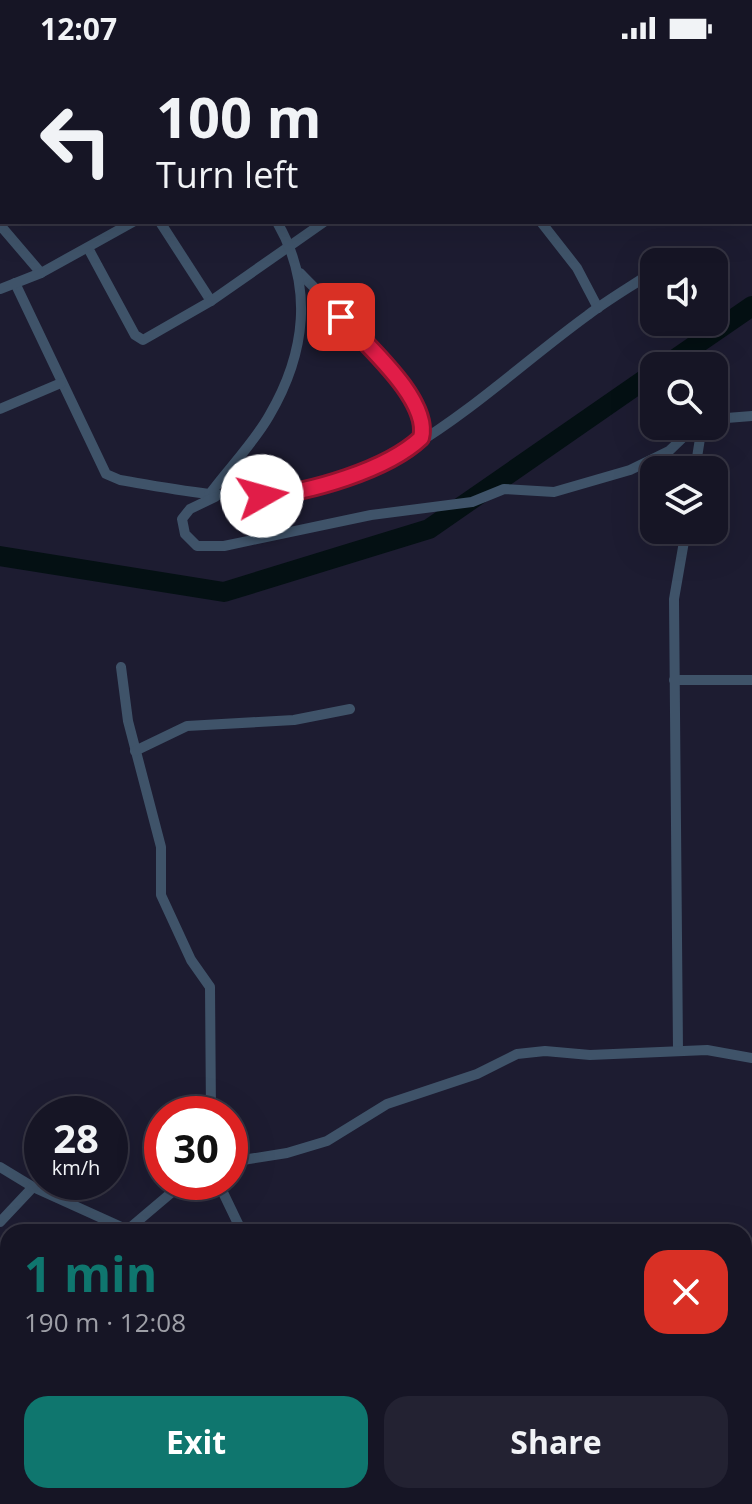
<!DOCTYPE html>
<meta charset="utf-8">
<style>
body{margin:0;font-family:"Open Sans",sans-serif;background:#232232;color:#f1f3f6;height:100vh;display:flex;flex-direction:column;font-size:30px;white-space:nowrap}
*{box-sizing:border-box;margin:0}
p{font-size:26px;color:#9e9fa7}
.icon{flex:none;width:44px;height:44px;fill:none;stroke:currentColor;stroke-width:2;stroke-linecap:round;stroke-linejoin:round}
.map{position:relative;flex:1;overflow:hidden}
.sheet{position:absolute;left:0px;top:1168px;width:752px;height:280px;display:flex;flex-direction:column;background:#161525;border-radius:24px 24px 0 0;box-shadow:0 8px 32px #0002,0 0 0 2px #353442}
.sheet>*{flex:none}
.banner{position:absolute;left:0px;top:0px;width:752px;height:168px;box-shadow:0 8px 32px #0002,0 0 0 2px #353442;background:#161525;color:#f1f3f6;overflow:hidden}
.tools{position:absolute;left:640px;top:192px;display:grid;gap:16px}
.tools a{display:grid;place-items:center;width:88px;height:88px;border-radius:16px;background:#161525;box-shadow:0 8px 32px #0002,0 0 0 2px #353442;font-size:40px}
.speed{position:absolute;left:24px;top:1040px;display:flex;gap:16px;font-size:40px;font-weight:700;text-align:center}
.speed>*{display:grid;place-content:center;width:104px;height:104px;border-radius:50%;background:#161525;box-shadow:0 8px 32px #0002,0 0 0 2px #353442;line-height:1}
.speed small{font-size:20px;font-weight:400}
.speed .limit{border:12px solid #d22;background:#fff;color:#111}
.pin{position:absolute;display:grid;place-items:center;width:68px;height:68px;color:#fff;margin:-34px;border-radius:16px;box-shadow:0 4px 12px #0006}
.me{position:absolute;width:88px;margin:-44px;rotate:83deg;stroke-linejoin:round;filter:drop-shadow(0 0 6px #0008)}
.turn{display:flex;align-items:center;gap:28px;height:168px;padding:0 24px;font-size:36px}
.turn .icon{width:104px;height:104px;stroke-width:2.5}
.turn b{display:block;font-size:56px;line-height:68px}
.round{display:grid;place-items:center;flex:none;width:84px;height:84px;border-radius:24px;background:#232232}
.head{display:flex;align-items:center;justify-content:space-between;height:136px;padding:0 24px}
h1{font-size:48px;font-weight:700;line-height:60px;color:#0f766e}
.primary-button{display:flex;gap:16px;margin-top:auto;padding:16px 24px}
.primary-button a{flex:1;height:92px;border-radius:24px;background:#0f766e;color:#fff;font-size:32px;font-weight:700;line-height:92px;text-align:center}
.primary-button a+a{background:#232232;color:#f1f3f6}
.status{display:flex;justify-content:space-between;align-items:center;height:56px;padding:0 40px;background:#161525;direction:ltr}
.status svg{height:22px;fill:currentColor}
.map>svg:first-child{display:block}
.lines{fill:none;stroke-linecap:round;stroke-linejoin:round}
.river{stroke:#041013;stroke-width:20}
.street{stroke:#3f5369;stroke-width:10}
.route-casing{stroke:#92132f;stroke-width:20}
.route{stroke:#e11d48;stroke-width:14}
</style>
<div class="status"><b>12:07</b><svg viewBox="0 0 49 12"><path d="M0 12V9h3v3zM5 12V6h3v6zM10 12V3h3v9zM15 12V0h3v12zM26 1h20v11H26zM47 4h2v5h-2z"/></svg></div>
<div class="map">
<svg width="752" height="1448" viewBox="0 0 752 1448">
<rect width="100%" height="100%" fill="#1d1c31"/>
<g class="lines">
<!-- river -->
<g class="river">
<path d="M665 310 752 250"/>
<path d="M0 500 224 536 429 473 654 317"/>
</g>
<!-- street -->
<g class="street">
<path d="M62 0 65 2"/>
<path d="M228 0V2"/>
<path d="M365 0 367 2"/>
<path d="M485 0 486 2"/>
<path d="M653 0V2"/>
<path d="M82 2 84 0"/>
<path d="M351 2 354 0"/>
<path d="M528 2 530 0"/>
<path d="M0 51 2 53"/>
<path d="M0 109 2 106"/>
<path d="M160 166 211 245"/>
<path d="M541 166 577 212 598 252"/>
<path d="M0 169 41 217"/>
<path d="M88 192 135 279 143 284 211 245 324 166"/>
<path d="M668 206 683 196"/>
<path d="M300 217C329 248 432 340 421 382"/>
<path d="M15 227 106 418 120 424C175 433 227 445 283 438 404 424 494 327 588 259 609 243 632 230 654 215"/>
<path d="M0 233 41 217 133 166"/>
<path d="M0 353 61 327"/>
<path d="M714 363 752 360"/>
<path d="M695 414 702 370"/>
<path d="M209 439C228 413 253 388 269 360 306 297 314 230 277 166"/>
<path d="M215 441 190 453 182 463 185 478 197 490H224L371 459 472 446 504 433 554 436 630 414 669 395 695 370"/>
<path d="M121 611 128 665 161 791V839L191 904 210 931 211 1058"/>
<path d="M674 624H752"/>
<path d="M135 695 187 670 294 664 350 653"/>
<path d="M678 995 674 543 686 474"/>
<path d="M230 1106 287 1097 327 1085 387 1048 477 1018 517 998 545 995 590 999 707 994 752 1002"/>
<path d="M0 1111 33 1131 128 1174"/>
<path d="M218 1126 242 1176"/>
<path d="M0 1166 33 1131"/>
<path d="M125 1176 184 1126"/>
<path d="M744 1195 752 1194"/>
<path d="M0 1376 8 1344"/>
<path d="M693 1440 694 1448"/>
</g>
</g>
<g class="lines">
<!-- route casing -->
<g class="route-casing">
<path id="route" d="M262 440C309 437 387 414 421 382 431 344 364 287 341 261"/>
</g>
<!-- route -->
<use href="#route" class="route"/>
</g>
</svg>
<div class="tools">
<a><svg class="icon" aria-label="sound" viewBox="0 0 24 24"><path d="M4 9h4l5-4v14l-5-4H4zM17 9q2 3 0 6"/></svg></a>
<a><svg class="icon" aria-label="search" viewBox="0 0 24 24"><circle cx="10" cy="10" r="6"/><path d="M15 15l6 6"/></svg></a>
<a><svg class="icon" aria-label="layers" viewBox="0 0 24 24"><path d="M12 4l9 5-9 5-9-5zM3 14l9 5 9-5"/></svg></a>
</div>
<div class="speed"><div>28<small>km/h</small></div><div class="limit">30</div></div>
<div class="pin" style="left:341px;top:261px;background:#d93025"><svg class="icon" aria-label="arrive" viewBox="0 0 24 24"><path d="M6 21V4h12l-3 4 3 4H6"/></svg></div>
<svg class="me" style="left:262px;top:440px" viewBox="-20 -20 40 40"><circle r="19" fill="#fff"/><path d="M0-13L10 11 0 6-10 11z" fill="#e11d48"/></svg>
<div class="banner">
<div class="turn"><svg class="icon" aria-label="left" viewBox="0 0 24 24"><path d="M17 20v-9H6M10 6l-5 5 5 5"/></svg><div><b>100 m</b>Turn left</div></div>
</div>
<section class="sheet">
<div class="head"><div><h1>1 min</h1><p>190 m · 12:08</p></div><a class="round" style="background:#d93025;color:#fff"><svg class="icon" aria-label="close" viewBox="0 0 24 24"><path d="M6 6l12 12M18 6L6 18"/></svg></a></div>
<div class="primary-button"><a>Exit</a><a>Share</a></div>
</section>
</div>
